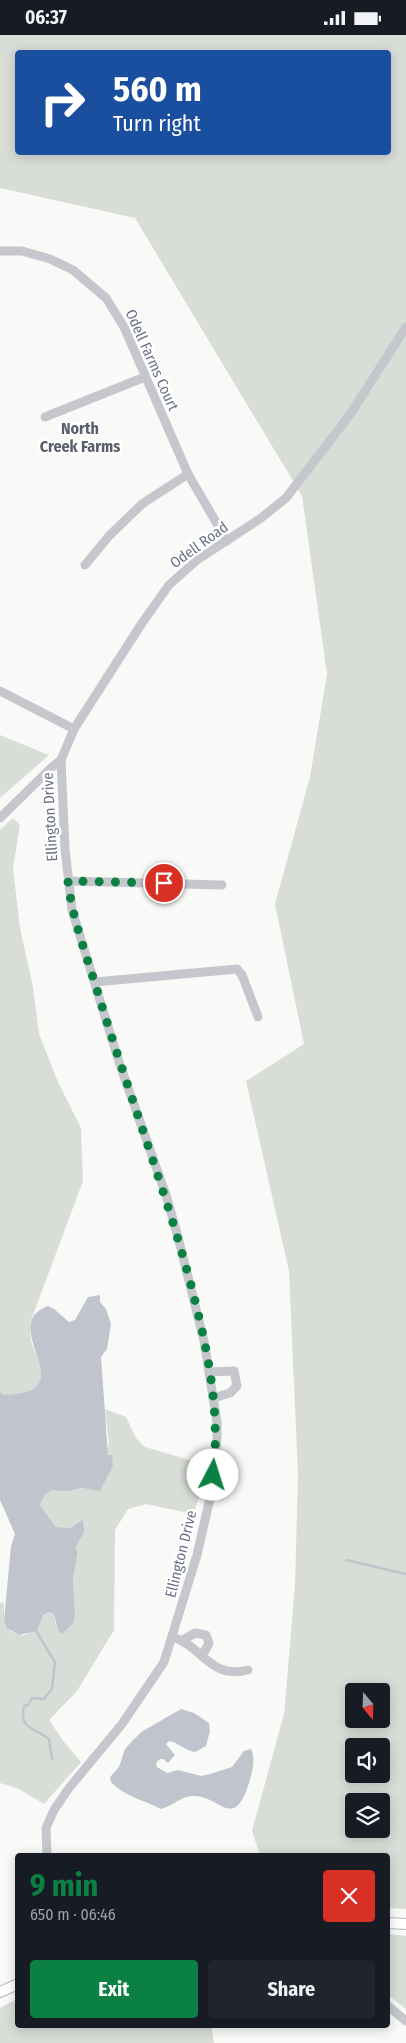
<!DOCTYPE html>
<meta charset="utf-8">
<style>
body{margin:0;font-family:"Fira Sans Condensed",sans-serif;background:#20242c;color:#f1f3f6;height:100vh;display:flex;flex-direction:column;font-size:19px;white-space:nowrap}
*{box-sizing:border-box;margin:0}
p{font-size:16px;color:#9ea1a6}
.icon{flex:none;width:28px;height:28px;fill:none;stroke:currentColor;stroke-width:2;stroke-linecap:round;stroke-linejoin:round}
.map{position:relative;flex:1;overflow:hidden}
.details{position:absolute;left:15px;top:1818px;width:375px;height:175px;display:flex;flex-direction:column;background:#171b24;border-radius:5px;box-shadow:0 2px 12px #0003}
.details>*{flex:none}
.top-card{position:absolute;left:15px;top:15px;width:376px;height:105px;border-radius:5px;box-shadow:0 2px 12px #0003;background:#1a4fa0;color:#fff;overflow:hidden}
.needle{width:32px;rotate:161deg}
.buttons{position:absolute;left:345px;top:1648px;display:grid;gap:10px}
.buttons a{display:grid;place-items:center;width:45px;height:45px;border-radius:5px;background:#171b24;box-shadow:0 2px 12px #0003;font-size:25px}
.pin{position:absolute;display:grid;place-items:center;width:42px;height:42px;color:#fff;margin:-21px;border:2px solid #fff;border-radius:50%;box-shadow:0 1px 5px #0007}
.me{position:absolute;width:55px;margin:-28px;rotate:5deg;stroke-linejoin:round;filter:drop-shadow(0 0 4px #0008)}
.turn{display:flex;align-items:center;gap:18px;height:105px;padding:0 15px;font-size:22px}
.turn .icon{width:65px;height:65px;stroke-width:2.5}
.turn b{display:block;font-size:35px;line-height:42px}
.round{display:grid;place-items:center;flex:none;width:52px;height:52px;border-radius:5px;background:#20242c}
.head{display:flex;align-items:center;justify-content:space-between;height:85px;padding:0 15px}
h1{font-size:30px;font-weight:700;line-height:38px;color:#0b8043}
.action{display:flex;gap:10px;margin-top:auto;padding:10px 15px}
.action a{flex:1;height:58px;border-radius:5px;background:#0b8043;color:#fff;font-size:20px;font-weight:700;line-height:58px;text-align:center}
.action a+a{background:#20242c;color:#f1f3f6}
.status{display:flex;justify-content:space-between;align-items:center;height:35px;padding:0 25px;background:#171b24;direction:ltr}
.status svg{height:14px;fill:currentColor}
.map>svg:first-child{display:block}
.green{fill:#d8ded7;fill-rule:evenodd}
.water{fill:#c0c5cd}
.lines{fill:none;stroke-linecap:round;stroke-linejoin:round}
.stream{stroke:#c0c5cd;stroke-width:2.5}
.major-casing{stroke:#b6b9be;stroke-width:12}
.minor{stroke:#c5c7cc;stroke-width:9}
.major{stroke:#fff;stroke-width:10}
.route{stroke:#0b8043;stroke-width:9;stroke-dasharray:0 16.2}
.labels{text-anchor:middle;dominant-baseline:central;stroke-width:5;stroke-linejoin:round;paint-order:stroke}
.street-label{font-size:15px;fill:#6a7387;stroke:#fff}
.neighbourhood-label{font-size:16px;font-weight:bold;fill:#585e6c;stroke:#fff}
</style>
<div class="status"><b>06:37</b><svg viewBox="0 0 49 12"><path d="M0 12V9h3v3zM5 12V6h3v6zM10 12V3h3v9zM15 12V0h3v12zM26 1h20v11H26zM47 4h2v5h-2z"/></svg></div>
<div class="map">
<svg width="406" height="2008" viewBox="0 0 406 2008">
<rect width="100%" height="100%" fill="#f9f9f7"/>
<!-- green -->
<g class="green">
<path d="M0 0H406V1874L388 1873V1820H260L252 1796 284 1679 295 1551 298 1440 289 1236 246 1046 304 1009 275 869 310 742 327 639 302 461 135 183 0 153ZM18 18H389V118H18ZM354 1656H381V1684H354ZM354 1711H381V1739H354ZM354 1766H381V1794H354Z"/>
<path d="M0 700 49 720 0 763Z"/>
<path d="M13 783 20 790 13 833 20 893 33 952 39 999 58 1047 81 1093 83 1146 30 1288C30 1296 30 1305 33 1312 40 1329 50 1350 25 1357 17 1359 10 1360 2 1359L0 1355V795Z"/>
<path d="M105 1374 126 1382 136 1403 145 1412 203 1429V1452L193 1479 146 1469 128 1474 115 1495 114 1595 77 1656 49 1685 64 1707 81 1727 44 1769 19 1754 0 1748V1568L4 1567V1585L7 1593C30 1613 35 1586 49 1577L54 1579 56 1590 75 1579 73 1544 78 1516 75 1513 82 1484 70 1493 56 1492 40 1470 45 1459 52 1455H74L82 1453 100 1455 113 1431 107 1415 109 1408Z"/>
<path d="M388 1899 406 1901V1974L388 1960Z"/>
<path d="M17 1964 18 1990H211L214 2008H0V1973Z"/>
</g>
<!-- water -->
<g class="water">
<path d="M100 1260V1267L106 1274 111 1289 107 1314 101 1322 108 1420H112L113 1431 100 1456 82 1453 68 1456 52 1455 45 1459 40 1470 56 1492 70 1493 83 1484 84 1497 75 1513 78 1516 73 1544 75 1579 73 1588 62 1599 58 1595 54 1579 49 1577 44 1580 36 1596 19 1600 7 1593 4 1585 11 1511 15 1499 0 1465V1355L2 1359C10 1360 17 1359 25 1357 70 1345 0 1288 48 1271L54 1274 69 1287 75 1285 88 1262Z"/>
<path d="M181 1674 194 1678 209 1688 210 1696 206 1711 195 1717C185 1716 178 1707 169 1706L166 1709 175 1720 168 1728 163 1724H160L156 1728 157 1732 167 1738 178 1735 201 1741 210 1739 232 1732 244 1716 251 1714C256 1725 252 1738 249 1748 233 1798 220 1759 192 1761 180 1762 173 1771 161 1774 144 1765 125 1762 111 1747L110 1742 119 1732 125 1714 133 1705 143 1696Z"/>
</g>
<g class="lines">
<!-- stream -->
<g class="stream">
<path d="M346 1525 406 1539"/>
<path d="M36 1596 55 1627 52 1654 44 1664 32 1663 28 1670 24 1671C19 1694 33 1692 49 1704L52 1724"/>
</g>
<!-- major casing -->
<g class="major-casing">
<g id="major">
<path d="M388 1888 406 1889"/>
<path d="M0 1957 18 1949"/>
</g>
</g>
<!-- minor -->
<g class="minor">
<path d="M0 216H22L50 224 73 235 106 263 124 292 188 439 227 506"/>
<path d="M45 382 145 342"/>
<path d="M85 530 109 501 142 469 188 439"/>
<path d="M0 656 74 694"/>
<path d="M0 783 51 733 61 725 74 694 142 588 169 550 197 525 261 483 286 463 351 378 406 292"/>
<path d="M68 846 222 850"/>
<path d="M95 947 237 934 242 940 258 982"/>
<path d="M209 1337 234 1336 237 1351 230 1358 213 1363"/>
<path d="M213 1440 233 1433 227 1428 214 1427"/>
<path d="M173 1602C203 1612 211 1645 248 1635"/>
<path d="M183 1605 195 1598 206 1600 209 1608 202 1621"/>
<path d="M47 1820 46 1793 54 1775 69 1753 122 1689 164 1627 197 1520 210 1463 217 1403V1387L204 1306 178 1202 166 1160 120 1030 72 875 65 814 61 725"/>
<path d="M388 1971 406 1986"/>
</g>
<!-- major -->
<use href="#major" class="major"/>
</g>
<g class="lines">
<!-- route -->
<path class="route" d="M164 848 68 846C72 883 86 919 97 955 127 1054 164 1150 191 1250 207 1312 221 1376 213 1440"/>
</g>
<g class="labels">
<!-- street labels -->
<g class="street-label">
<text transform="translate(152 325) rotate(66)">Odell Farms Court</text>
<text transform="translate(199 510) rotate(-36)">Odell Road</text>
<text transform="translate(50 782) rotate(-93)">Ellington Drive</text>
<text transform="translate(181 1519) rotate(-76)">Ellington Drive</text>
</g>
<!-- neighbourhood labels -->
<g class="neighbourhood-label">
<text x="80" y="393">North<tspan x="80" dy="18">Creek Farms</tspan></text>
</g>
</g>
</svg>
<div class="buttons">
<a><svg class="needle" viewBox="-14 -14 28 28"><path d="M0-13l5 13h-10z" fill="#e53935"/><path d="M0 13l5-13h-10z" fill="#9ea1a6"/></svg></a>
<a><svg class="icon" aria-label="sound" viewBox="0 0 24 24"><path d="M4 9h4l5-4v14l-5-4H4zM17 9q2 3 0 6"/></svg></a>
<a><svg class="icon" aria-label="layers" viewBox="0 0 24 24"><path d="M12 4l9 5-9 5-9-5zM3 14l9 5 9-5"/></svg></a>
</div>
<div class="pin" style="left:164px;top:848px;background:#d93025"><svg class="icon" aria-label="arrive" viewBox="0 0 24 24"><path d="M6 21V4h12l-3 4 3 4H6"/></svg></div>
<svg class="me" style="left:213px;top:1440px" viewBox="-20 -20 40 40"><circle r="19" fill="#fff"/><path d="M0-13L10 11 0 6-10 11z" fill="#0b8043"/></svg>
<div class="top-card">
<div class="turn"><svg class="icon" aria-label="right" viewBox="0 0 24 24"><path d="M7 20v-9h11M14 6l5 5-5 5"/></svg><div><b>560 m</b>Turn right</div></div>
</div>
<section class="details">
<div class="head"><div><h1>9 min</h1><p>650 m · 06:46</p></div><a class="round" style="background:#d93025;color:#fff"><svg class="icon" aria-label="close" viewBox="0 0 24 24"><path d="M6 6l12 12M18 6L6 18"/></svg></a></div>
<div class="action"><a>Exit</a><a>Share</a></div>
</section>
</div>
